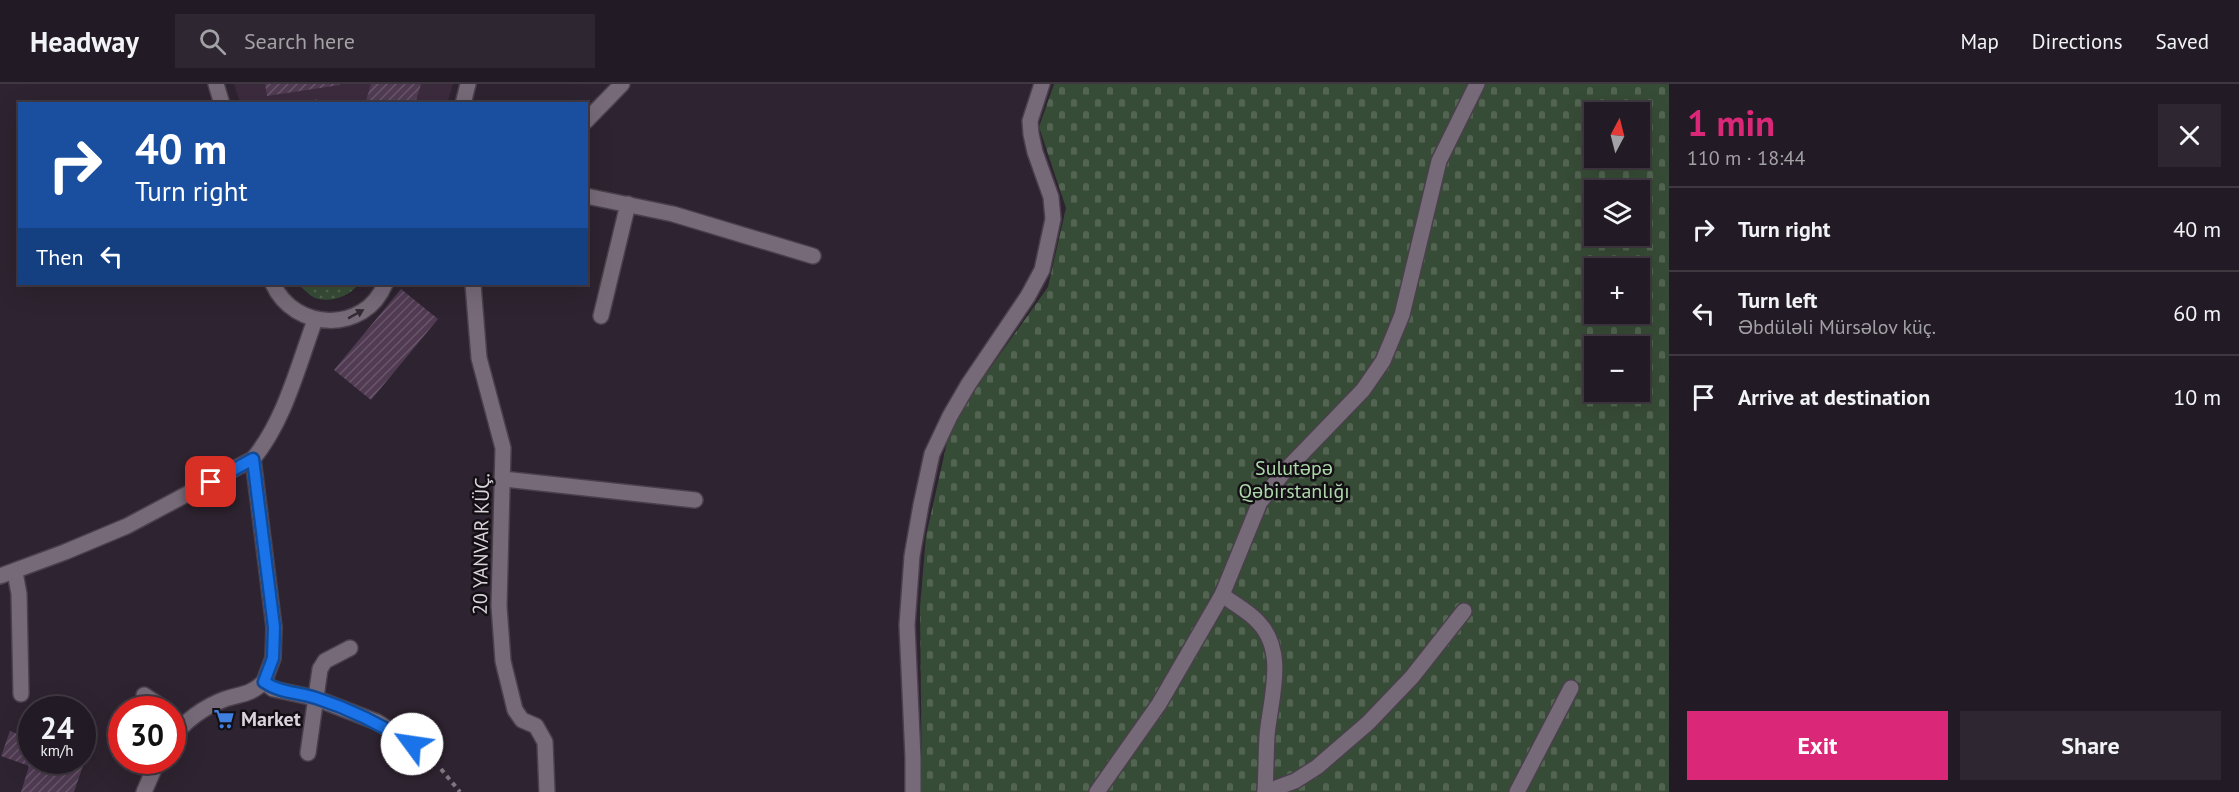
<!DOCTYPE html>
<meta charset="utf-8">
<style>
body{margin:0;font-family:"PT Sans",sans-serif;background:#2e2731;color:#f1f3f6;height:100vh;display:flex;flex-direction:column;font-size:22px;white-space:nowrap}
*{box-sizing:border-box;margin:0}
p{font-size:20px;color:#a2a1a6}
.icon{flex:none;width:33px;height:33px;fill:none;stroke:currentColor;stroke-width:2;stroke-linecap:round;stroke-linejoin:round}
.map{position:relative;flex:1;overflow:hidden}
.sheet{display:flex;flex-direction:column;background:#221a24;width:570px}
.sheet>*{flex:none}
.top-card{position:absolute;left:18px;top:18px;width:570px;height:183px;border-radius:0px;box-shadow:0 6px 24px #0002,0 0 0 2px #3f3841;background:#1a4fa0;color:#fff;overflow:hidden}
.needle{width:39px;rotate:7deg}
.tools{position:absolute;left:1584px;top:18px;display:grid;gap:12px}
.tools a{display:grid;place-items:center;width:66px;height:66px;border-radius:0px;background:#221a24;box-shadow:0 6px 24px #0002,0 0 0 2px #3f3841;font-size:30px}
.speed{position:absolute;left:18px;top:612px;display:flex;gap:12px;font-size:30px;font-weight:700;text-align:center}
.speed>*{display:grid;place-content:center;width:78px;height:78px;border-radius:50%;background:#221a24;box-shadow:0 6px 24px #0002,0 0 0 2px #3f3841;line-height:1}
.speed small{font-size:15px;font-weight:400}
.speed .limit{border:9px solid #d22;background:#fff;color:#111}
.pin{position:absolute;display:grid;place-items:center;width:51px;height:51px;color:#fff;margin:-26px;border-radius:12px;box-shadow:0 3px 9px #0006}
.me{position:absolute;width:66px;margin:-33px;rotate:301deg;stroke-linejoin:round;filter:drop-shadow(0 0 4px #0008)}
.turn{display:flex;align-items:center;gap:21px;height:126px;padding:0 18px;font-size:27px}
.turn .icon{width:78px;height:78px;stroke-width:2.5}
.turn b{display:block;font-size:42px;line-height:51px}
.then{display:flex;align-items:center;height:57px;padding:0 18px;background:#0003;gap:12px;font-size:22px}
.round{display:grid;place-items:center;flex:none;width:63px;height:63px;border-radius:0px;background:#2e2731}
.summary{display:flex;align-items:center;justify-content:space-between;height:102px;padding:0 18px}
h1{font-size:36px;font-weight:700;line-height:45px;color:#db2777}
.button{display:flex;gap:12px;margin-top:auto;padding:12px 18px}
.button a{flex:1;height:69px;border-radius:0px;background:#db2777;color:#fff;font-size:24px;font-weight:700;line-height:69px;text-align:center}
.button a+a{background:#2e2731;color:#f1f3f6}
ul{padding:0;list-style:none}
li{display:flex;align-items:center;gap:18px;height:84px;padding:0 18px;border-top:2px solid #3f3841}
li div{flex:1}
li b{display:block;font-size:22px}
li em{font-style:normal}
header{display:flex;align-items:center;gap:36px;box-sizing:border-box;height:84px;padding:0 30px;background:#221a24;border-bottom:2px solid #3f3841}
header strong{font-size:28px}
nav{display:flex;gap:33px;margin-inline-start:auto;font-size:21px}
.search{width:420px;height:54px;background:#2e2731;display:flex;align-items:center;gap:15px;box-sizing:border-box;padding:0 21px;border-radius:0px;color:#a2a1a6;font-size:22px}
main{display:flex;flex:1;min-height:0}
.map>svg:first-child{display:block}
.built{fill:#3b2b3d}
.grass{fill:url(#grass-dots)}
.cemetery{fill:url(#cemetery-stones);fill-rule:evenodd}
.building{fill:url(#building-hatch)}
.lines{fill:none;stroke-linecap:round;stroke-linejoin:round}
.minor-casing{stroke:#49404b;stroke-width:18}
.path{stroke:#7f7581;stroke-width:4;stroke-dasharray:4.5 4.5;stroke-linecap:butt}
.minor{stroke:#766978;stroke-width:15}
.oneway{fill:#312a32}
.route-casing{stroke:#114b97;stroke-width:15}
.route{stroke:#1a73e8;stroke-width:10}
.labels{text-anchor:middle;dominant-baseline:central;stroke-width:5;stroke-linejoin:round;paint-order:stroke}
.park-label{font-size:20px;fill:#add9aa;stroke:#130f14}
.street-label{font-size:20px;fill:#dbd3dc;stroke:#130f14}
.poi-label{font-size:20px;font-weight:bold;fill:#dbd3dc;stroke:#130f14;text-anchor:start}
</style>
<header>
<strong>Headway</strong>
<div class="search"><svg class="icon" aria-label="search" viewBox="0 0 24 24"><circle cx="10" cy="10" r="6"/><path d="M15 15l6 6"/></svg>Search here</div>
<nav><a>Map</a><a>Directions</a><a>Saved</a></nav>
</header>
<main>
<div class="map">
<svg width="1669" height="708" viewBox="0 0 1669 708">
<defs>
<pattern id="grass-dots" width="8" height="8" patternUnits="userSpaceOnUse" patternTransform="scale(1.5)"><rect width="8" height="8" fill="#374c36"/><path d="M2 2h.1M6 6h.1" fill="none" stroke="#536552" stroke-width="1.8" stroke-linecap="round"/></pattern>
<pattern id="cemetery-stones" width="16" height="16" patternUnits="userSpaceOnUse" patternTransform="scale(1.5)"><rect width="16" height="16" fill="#374c36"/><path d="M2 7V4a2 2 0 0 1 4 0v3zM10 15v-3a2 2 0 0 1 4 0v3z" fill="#536552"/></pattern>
<pattern id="building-hatch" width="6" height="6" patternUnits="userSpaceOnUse" patternTransform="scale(1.5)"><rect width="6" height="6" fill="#503b53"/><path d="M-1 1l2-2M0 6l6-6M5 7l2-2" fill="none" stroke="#69566b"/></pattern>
</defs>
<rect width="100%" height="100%" fill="#2e2330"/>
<!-- built -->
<path class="built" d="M234 0H453L447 20 240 19Z"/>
<!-- grass -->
<path class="grass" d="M297 200H358C350 213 327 220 313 213 308 210 302 203 297 200Z"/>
<!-- cemetery -->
<path class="cemetery" d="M1054 0H1669V708H922L920 523 926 452 948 354 971 311 1048 203 1066 124 1039 43ZM1594 28H1640V74H1594ZM1594 106H1640V152H1594ZM1594 184H1640V230H1594ZM1594 262H1640V308H1594Z"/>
<!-- building -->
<g class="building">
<path d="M265 0H340V1L267 12Z"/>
<path d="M371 0H421L415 20H365Z"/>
<path d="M401 205 438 235 371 316 334 286Z"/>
<path d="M10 647 29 654 32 649V676H82V649L93 653 74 708H21L29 682 1 672Z"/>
</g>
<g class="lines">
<!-- minor casing -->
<g class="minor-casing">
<g id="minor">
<path d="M216 0 222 20"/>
<path d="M463 20 468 0"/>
<path d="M586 37 622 0"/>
<path d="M586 112 673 130 813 172"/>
<path d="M273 200C294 247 365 250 385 200"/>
<path d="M473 200 479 274 503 364 499 522 503 577 515 626 522 636 536 642 545 658 547 708"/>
<path d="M601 232 628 120"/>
<path d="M253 375 274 543 273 574 264 598"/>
<path d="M503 395 695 416"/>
<path d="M15 488 19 510 21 610"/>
<path d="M0 492 65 468 127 442 253 375C285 336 298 282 315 236"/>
<path d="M1222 511C1233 519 1250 528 1259 539 1287 569 1270 616 1267 652 1266 670 1266 689 1265 708"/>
<path d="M144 611 166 626"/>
<path d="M172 654C186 636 204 623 225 615 243 609 248 612 264 598L273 605 315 614 377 638 430 670"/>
<path d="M308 669 320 585 325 577 350 564"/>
<path d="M144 708 158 676"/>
<path d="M913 708V674L907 541 912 472 921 421 932 370 950 332 968 301 1028 212 1042 186 1053 135 1051 113 1035 68 1031 50 1030 37 1042 0"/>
<path d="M1097 708 1159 620 1222 511 1260 418 1283 389 1363 306 1383 277 1402 231 1439 77 1477 0"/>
<path d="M1265 708 1295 697 1317 683 1368 639 1412 593 1464 527"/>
<path d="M1517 708 1571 604"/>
</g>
</g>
<!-- path -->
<g class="path">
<path d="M316 20 317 16"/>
<path d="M441 685 460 708"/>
</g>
<!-- minor -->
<use href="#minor" class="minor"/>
</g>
<!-- one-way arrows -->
<defs><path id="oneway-solid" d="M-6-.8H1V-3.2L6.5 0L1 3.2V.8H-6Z" transform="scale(1.5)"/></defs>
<use class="oneway" href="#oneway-solid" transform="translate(356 230) rotate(-29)"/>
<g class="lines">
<!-- route casing -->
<g class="route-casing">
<path id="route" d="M211 398 253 375 274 543 273 574 264 598C280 609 298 608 316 614 350 625 382 641 412 660"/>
</g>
<!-- route -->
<use href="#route" class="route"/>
</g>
<!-- icons -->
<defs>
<g id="supermarket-bare" transform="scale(1.62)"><path d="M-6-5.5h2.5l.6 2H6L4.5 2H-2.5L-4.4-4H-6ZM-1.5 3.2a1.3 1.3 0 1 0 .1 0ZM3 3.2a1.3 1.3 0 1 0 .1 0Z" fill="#3f7fe0" stroke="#130f14" stroke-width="2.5" paint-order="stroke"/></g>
</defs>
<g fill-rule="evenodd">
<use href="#supermarket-bare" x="224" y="635"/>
</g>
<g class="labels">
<!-- park labels -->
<g class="park-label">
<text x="1294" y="384">Sulutəpə<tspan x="1294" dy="23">Qəbirstanlığı</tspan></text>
</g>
<!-- street labels -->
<g class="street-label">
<text transform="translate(481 460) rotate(-89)">20 YANVAR KÜÇ.</text>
</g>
<!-- poi labels -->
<g class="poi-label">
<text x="241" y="635">Market</text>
</g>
</g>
</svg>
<div class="tools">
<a><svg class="needle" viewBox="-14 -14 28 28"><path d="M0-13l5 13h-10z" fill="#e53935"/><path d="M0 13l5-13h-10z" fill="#a2a1a6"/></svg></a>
<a><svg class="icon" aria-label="layers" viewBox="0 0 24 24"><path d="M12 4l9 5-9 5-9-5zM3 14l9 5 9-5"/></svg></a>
<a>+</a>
<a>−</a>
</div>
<div class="speed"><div>24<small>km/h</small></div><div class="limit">30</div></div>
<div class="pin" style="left:211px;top:398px;background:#d93025"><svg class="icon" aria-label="arrive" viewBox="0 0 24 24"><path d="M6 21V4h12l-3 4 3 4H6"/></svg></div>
<svg class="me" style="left:412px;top:660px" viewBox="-20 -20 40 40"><circle r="19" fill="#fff"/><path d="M0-13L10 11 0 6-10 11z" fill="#1a73e8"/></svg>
<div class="top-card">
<div class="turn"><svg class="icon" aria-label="right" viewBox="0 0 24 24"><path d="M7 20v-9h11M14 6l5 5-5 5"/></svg><div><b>40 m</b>Turn right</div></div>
<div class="then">Then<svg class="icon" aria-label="left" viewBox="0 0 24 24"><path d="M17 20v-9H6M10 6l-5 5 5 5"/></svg></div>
</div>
</div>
<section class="sheet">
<div class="summary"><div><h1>1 min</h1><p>110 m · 18:44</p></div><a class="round"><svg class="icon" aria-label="close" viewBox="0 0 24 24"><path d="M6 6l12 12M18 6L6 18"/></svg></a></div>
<ul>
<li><svg class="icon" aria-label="right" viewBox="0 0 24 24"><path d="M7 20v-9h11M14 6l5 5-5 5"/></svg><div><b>Turn right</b></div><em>40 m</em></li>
<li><svg class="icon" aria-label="left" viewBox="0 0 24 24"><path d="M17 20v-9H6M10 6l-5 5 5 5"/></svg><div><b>Turn left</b><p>Əbdüləli Mürsəlov küç.</p></div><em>60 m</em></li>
<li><svg class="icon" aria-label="arrive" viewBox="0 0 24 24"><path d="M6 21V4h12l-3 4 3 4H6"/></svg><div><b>Arrive at destination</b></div><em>10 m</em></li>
</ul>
<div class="button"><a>Exit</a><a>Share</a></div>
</section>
</main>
